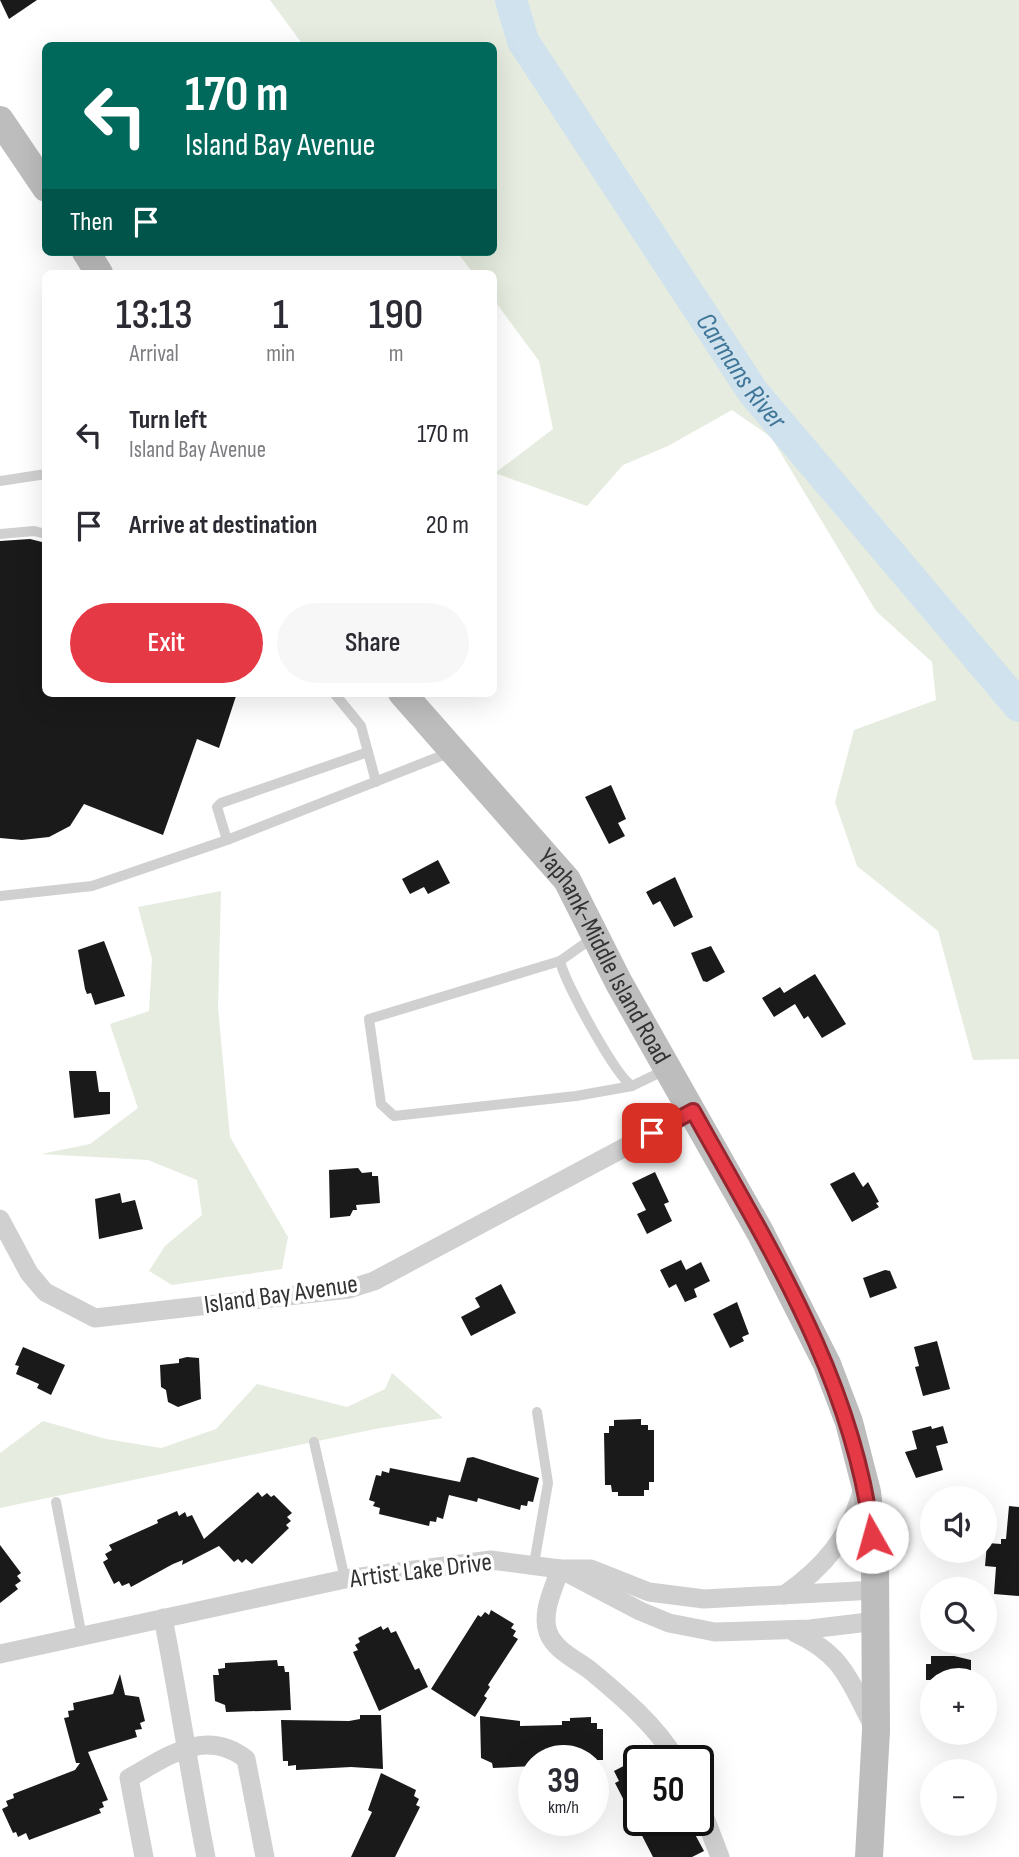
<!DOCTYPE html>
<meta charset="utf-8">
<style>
body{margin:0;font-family:"Sofia Sans Condensed",sans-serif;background:#f7f7f7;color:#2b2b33;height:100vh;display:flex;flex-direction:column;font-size:26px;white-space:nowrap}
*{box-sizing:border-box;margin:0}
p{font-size:23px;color:#7c7c81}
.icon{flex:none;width:38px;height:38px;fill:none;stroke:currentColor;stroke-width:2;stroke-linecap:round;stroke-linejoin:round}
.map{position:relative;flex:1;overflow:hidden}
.details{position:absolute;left:42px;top:270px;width:455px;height:427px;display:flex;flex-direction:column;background:#fff;border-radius:10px;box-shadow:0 7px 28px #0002}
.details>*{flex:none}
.guide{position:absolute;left:42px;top:42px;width:455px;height:214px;border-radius:10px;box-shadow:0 7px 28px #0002;background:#00695c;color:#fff;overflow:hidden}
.fabs{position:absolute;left:920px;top:1486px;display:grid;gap:14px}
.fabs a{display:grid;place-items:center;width:77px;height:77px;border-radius:50%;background:#fff;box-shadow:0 7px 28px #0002;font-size:35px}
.speed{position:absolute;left:518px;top:1745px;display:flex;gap:14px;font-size:35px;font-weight:700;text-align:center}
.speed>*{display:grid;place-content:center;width:91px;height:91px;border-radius:50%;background:#fff;box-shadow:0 7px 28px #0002;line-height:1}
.speed small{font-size:18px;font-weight:400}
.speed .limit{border:4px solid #111;border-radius:10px;background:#fff;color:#111}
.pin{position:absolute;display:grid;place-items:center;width:60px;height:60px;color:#fff;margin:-30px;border-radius:14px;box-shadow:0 4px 10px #0006}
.me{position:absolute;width:77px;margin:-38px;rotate:353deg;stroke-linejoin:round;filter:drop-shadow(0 0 5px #0008)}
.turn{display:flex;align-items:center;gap:24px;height:147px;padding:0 28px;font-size:32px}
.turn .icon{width:91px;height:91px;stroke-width:2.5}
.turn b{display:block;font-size:49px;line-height:60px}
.then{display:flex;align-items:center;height:66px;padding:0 28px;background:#0003;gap:14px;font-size:26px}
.eta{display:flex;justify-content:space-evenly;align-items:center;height:119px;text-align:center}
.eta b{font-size:42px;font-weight:600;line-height:49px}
.button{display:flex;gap:14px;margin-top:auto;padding:14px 28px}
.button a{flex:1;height:80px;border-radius:42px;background:#e63946;color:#fff;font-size:28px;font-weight:600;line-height:80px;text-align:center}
.button a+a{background:#f7f7f7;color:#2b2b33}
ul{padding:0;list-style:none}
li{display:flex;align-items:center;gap:21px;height:91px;padding:0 28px}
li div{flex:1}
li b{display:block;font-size:26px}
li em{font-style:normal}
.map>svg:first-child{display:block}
.green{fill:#e6ecdf}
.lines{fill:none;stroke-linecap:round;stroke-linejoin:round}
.river{stroke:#cfe2ee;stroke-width:32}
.building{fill:#1a1a1a}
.lane{stroke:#d0d0d0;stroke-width:10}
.street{stroke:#d0d0d0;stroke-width:19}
.secondary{stroke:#bdbdbd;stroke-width:28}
.route-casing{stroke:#96252e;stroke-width:18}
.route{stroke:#e63946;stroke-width:12}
.labels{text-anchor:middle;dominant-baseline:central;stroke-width:7;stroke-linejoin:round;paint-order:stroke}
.street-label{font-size:26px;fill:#333;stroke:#fff}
.water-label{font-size:28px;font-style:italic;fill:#3f7597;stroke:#fff}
</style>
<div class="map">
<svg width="1019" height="1857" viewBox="0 0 1019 1857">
<rect width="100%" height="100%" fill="#fff"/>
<!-- green -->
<g class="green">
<path d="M270 0H1019V1059L973 1060 938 931 857 866 835 802 854 730 936 700 932 662 876 611 771 437 732 410 668 446 623 465 587 506 495 473 553 429 539 361 494 300V273H473L457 252H494V46L303 45Z"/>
<path d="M221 891 218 1008 230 1137 288 1237 282 1269 172 1285 149 1271 165 1246 202 1215 197 1180 148 1160 41 1154 90 1144 138 1108 110 1024 149 1011 152 959 138 907Z"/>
<path d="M392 1373 443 1418 375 1429 0 1508V1453L43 1421 106 1439 161 1448 216 1429 257 1384 347 1407 385 1389Z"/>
</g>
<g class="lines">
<!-- river -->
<path class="river" id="s1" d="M511 0 523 41 753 392 1019 706"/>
</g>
<!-- building -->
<g class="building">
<path d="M0 0H37L9 19Z"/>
<path d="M30 539 46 543V693H237L219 748 197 739 163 835 84 804 70 826 49 837 22 840 0 838V541Z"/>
<path d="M611 785 626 819 618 823 625 836 609 844 585 797Z"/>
<path d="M438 860 450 883 428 894 424 887 410 894 402 879Z"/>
<path d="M675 877 693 917 674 927 660 901 653 905 646 892Z"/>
<path d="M104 941 125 996 95 1005 91 993 87 994 85 989 78 950Z"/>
<path d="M711 946 725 972 707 982 703 981 691 953Z"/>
<path d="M815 974 846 1024 822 1038 808 1016 804 1019 795 1004 774 1017 762 998 780 987 784 993Z"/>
<path d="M69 1071H96L99 1092H110V1114L74 1118Z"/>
<path d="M358 1168 362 1173 372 1172V1176H378L380 1203 356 1205 357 1210H353L350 1216 330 1218 329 1170Z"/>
<path d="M655 1172 669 1202 664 1204 672 1221 647 1234 637 1214 646 1210 632 1183Z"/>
<path d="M854 1172 863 1187 868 1182 879 1202 876 1203 879 1207 852 1222 830 1184Z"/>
<path d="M120 1193 122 1203 135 1200 143 1229 99 1239 95 1199Z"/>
<path d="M681 1260 686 1270 701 1262 710 1281 694 1289 697 1297 685 1302 676 1284 669 1288 660 1270Z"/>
<path d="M885 1270 890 1271 897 1288 870 1298 863 1278Z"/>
<path d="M501 1284 516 1313 471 1336 461 1317 480 1307 475 1298Z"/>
<path d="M737 1302 749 1334 742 1337 744 1341 730 1348 713 1314Z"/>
<path d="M937 1341 950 1389 923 1396 915 1367 919 1366 914 1347Z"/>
<path d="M23 1347 65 1365 51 1395 37 1388 39 1384 16 1374 19 1366 15 1365Z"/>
<path d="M187 1357 199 1358 201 1399 178 1407 168 1402 166 1390 161 1387 160 1365 179 1363V1359Z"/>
<path d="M641 1419V1425H648V1430H654V1482H649V1490H644V1496H618V1492H612L611 1485H605L604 1433H609V1426H614V1420Z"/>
<path d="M931 1426 932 1429 943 1426 948 1443 936 1446 943 1470 916 1478 905 1452 917 1449 912 1431Z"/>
<path d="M473 1457 539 1478 533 1502 528 1501 527 1506 521 1505 520 1510 478 1498 477 1502 449 1495 443 1519 437 1517 436 1522 430 1521 429 1526 379 1514 380 1508 373 1506 375 1502 369 1500 376 1475 381 1476 382 1471 389 1473 390 1468 460 1482 467 1458Z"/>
<path d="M258 1492 262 1497 267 1493 271 1497 274 1495 292 1513 287 1517 291 1521 286 1525 289 1528 252 1564 246 1559 242 1563 238 1559 234 1562 219 1546 182 1565 183 1560 173 1564 131 1587 129 1583 122 1586 119 1581 114 1584 103 1562 108 1559 105 1554 112 1550 109 1545 158 1523 157 1520 177 1511 179 1516 185 1512 187 1517 192 1515 204 1539Z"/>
<path d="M1009 1506 1019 1507V1596L994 1594 996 1567 985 1566 987 1543 1001 1544V1539H1006Z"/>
<path d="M0 1545 21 1573 17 1576 21 1581 15 1585 18 1589 0 1603Z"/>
<path d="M491 1610 514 1624 511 1628 516 1631 513 1636 518 1639 488 1685 490 1687 484 1696 487 1698 475 1717 431 1689 478 1615 481 1617 485 1612 489 1615Z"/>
<path d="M381 1626 383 1630 388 1627 391 1633 396 1631 415 1670 419 1668 428 1687 379 1711 353 1652 358 1650 355 1645 360 1642 358 1638Z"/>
<path d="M931 1656H954L971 1660V1680H926V1664H931Z"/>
<path d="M277 1660 278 1666H284L285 1672H289L291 1710 226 1712 225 1705 215 1701 213 1675H219L218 1669 225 1668V1663Z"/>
<path d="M120 1674 125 1695 139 1697 145 1721 140 1723 142 1729 135 1730 137 1737 88 1752 108 1800 102 1802 104 1807 99 1809 101 1813 29 1840 26 1833 18 1837 16 1832 13 1833 2 1809 8 1806 6 1801 14 1798 13 1794 75 1770 80 1763H76L64 1718 69 1717 68 1711 74 1710 73 1703 113 1694Z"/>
<path d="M360 1715H381L383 1769 351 1767 296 1770V1765L288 1766V1761H283L281 1720 349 1721 360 1719Z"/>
<path d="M480 1716 520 1721V1726L562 1725V1721H570V1718L591 1717V1723H597V1729H603V1760H534V1766L493 1768 492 1763 481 1758Z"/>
<path d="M639 1758V1820H682L686 1829 691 1827 704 1851 692 1857H653L615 1783 619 1781 614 1771Z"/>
<path d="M381 1773 416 1790 414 1796 419 1799 416 1805 420 1807 395 1857H351L372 1812 368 1810Z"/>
</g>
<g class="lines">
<!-- lane -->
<g class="lane">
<path d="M0 481 46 474"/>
<path d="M0 534 34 531 46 534"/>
<path d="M334 693 361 726 376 782"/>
<path d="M227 840 217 807 221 803 368 752"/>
<path d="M0 896 92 886 227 840 451 752"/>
<path d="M594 937 560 961C565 983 615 1075 632 1086L667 1069"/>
<path d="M560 961 369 1019 381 1104 394 1116 576 1096 632 1086"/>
<path d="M314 1442 345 1579"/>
<path d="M56 1502 82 1637"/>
<path d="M534 1564 548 1483 537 1412"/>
</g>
<!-- street -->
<g class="street">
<path d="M0 1219 29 1273 45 1292 95 1318 349 1289 374 1281 693 1111"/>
<path d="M560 1569C554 1588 541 1612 548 1632 554 1650 577 1660 591 1671 621 1696 657 1726 676 1760"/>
<path d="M564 1569H591L649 1592 704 1599 876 1590"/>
<path d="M784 1595C825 1567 850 1536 863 1488"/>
<path d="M163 1618C179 1698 190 1777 206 1857"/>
<path d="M794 1632C846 1656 849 1682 875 1729"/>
<path d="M0 1654 345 1579 491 1560 560 1569 640 1611 669 1623 715 1632 810 1629 877 1621"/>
<path d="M698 1800 720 1857"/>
<path d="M144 1857 129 1778C167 1757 205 1727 246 1759L265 1857"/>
</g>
<!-- secondary -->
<g class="secondary">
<path d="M0 120 46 188"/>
<path d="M86 252 99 273"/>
<path id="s2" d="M402 693 567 880 619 983 760 1232 827 1364 849 1422 867 1492 875 1560 876 1731 869 1857"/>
</g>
</g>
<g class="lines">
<!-- route casing -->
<g class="route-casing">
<path id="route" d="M652 1133 693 1111C768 1246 854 1381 872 1537"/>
</g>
<!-- route -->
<use href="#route" class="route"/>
</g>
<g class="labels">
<!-- street labels -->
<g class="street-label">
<text stroke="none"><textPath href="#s2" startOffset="334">Yaphank-Middle Island Road</textPath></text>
<text transform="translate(281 1295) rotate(-8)">Island Bay Avenue</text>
<text transform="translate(421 1571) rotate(-7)">Artist Lake Drive</text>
</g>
<!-- water labels -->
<g class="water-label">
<text stroke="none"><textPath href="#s1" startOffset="438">Carmans River</textPath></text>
</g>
</g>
</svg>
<div class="fabs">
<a><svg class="icon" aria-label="sound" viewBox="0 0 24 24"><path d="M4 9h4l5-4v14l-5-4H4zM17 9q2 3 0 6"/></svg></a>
<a><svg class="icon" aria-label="search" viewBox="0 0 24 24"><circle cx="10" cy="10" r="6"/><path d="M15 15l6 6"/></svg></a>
<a>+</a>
<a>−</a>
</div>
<div class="speed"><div>39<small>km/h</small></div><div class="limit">50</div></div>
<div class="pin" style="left:652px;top:1133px;background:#d93025"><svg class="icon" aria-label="arrive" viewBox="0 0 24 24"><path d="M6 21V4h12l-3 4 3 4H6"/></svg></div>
<svg class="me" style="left:872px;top:1537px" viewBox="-20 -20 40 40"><circle r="19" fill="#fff"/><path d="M0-13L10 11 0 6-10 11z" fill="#e63946"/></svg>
<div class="guide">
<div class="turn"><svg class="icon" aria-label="left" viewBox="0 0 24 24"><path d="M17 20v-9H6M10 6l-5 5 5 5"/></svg><div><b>170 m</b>Island Bay Avenue</div></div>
<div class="then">Then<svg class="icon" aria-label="arrive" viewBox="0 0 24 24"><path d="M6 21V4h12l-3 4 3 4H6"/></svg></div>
</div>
<section class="details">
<div class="eta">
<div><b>13:13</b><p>Arrival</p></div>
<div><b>1</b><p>min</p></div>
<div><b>190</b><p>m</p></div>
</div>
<ul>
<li><svg class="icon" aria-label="left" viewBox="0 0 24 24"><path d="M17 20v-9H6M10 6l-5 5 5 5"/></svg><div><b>Turn left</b><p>Island Bay Avenue</p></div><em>170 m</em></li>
<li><svg class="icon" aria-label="arrive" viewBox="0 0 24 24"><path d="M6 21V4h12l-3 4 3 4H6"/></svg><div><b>Arrive at destination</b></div><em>20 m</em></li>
</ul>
<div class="button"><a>Exit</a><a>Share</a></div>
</section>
</div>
